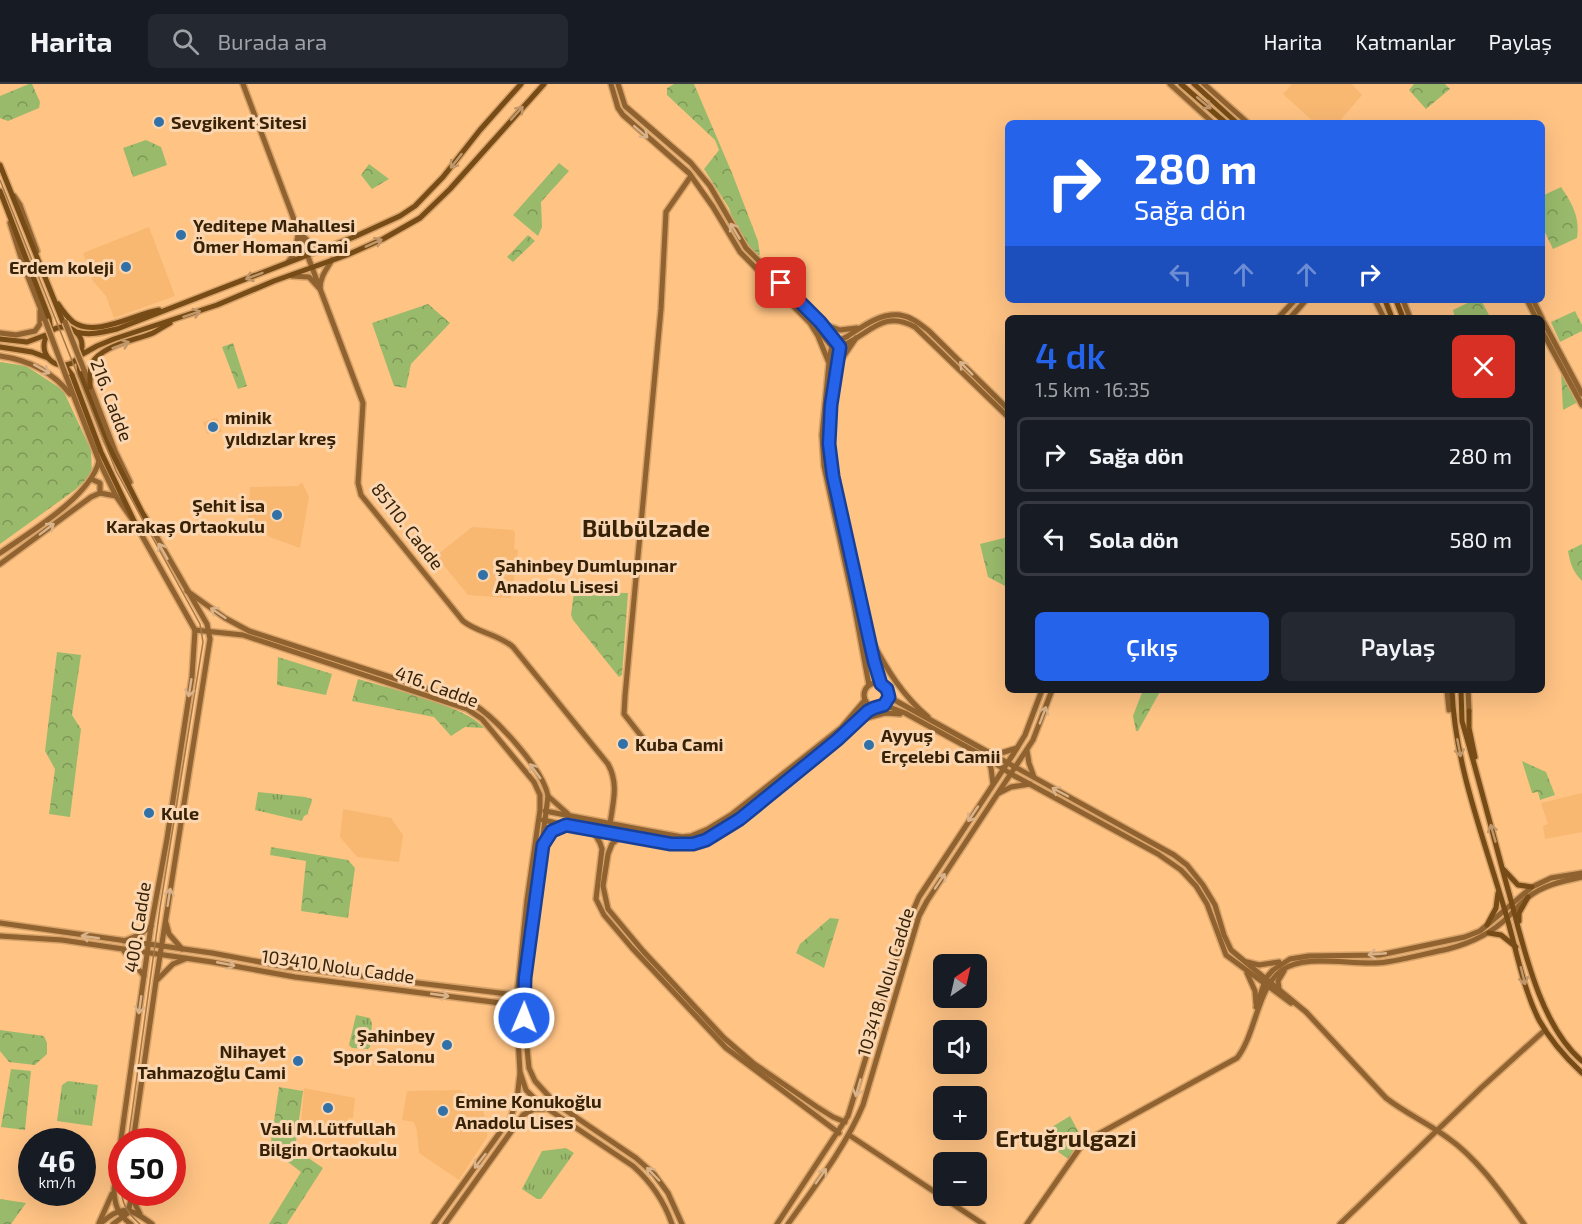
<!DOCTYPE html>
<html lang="tr">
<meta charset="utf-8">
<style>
body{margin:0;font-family:"Exo 2",sans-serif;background:#242831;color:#f1f3f6;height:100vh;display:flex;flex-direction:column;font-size:22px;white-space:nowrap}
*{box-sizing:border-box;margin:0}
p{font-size:20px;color:#9ea1a6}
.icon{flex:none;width:33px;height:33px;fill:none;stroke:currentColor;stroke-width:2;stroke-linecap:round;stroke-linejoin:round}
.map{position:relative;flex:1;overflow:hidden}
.panel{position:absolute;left:1005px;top:231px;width:540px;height:378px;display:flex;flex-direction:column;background:#171b24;border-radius:9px;box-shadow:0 6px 24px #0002}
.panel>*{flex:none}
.banner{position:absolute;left:1005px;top:36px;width:540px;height:183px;border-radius:9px;box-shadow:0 6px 24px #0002;background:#2563eb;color:#fff;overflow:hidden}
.needle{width:39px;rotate:34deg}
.buttons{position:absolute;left:933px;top:870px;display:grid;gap:12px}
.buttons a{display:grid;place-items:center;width:54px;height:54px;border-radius:9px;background:#171b24;box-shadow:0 6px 24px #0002;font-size:30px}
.speed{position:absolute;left:18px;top:1044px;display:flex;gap:12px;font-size:30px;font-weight:700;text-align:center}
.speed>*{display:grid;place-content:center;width:78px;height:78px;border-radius:50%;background:#171b24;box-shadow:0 6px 24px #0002;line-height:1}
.speed small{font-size:15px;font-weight:400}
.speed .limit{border:9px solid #d22;background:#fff;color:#111}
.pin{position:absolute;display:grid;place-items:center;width:51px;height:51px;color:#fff;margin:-26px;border-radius:12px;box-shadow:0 3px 9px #0006}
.me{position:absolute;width:66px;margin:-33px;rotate:1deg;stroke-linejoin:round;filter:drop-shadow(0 0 4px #0008)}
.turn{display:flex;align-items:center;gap:21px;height:126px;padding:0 30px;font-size:27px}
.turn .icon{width:78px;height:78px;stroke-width:2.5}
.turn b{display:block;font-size:42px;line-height:51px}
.lanes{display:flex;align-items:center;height:57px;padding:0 30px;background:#0003;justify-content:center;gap:30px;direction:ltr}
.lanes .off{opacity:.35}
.round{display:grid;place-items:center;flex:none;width:63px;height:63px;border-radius:9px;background:#242831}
.headline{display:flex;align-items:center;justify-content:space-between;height:102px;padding:0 30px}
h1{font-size:36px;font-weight:600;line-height:45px;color:#2563eb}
.cta{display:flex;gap:12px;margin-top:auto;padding:12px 30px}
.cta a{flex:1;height:69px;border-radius:9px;background:#2563eb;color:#fff;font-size:24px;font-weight:600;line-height:69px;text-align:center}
.cta a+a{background:#242831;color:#f1f3f6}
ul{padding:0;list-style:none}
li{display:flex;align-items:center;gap:18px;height:75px;margin:0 12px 9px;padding:0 18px;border:3px solid #363941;border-radius:9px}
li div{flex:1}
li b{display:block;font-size:22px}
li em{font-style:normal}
header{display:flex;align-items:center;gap:36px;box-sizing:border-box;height:84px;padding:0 30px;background:#171b24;border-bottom:2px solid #363941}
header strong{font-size:28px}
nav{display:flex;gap:33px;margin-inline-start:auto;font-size:21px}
.search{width:420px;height:54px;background:#242831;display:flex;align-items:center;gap:15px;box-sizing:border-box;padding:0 21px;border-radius:9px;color:#9ea1a6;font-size:22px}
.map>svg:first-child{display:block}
.built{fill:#f8b872}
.grass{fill:url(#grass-tufts)}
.park{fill:url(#park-crowns)}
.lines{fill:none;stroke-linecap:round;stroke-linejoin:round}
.secondary-casing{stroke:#d7a36b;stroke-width:8}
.primary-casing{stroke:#d7a36b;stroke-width:8}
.secondary{stroke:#8f622f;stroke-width:5}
.primary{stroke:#764b15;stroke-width:5}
.tram{stroke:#a3794a;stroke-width:1.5}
.secondary-bridge-casing{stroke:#d7a36b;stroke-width:8;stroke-linecap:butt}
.secondary-bridge{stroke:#8f622f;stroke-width:5}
.oneway{stroke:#bf976b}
.oneway2{stroke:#dab38a}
.route-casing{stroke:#184099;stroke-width:15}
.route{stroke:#2563eb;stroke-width:10}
.poi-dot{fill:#3171a8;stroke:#fad6b1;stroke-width:2}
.labels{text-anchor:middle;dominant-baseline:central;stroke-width:6;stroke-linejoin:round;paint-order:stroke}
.poi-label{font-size:18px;font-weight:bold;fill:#382207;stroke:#fad6b1;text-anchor:start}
.street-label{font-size:18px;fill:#382207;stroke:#fad6b1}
.district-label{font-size:24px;font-weight:bold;fill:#382207;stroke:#fad6b1}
</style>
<header>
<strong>Harita</strong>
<div class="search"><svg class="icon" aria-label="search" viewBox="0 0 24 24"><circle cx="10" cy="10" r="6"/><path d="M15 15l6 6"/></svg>Burada ara</div>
<nav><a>Harita</a><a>Katmanlar</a><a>Paylaş</a></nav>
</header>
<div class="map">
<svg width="1582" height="1140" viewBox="0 0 1582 1140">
<defs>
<pattern id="grass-tufts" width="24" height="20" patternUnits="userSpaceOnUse" patternTransform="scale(1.5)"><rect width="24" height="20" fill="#99ba6b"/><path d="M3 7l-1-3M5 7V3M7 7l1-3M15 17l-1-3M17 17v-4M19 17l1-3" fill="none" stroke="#7e9756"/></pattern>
<pattern id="park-crowns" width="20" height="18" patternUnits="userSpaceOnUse" patternTransform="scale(1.5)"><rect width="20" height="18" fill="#99ba6b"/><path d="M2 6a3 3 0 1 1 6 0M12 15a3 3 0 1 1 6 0" fill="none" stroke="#7e9756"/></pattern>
</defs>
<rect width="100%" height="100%" fill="#ffc384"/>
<!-- built -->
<g class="built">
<path d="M1292 0H1352L1362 11 1338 39H1315L1283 10Z"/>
<path d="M149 143 175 212 114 234 106 212 93 197 83 169Z"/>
<path d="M217 334 222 348 207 350 203 338Z"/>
<path d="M302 398 309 413 300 464 272 454 248 439 250 403 298 402Z"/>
<path d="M472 443 513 446 515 449 514 465 518 466 511 514 468 511 436 472Z"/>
<path d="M1582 709V748L1545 755 1543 742 1548 740 1541 719Z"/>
<path d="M343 725 391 734 403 751 399 778 357 773 340 753Z"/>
<path d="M304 1004 355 1014 353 1034H348L346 1044 301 1040Z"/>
<path d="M460 1006 481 1018 485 1034H487V1053L459 1096 419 1069 417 1047 414 1038 402 1036 407 1007Z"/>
</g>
<!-- grass -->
<g class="grass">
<path d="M258 708 305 713 312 715C312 720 308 725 308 730L304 732 302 737 255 726Z"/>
<path d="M356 931 370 934 372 940 370 963 368 965 352 964 349 961Z"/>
<path d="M68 997 98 1001 92 1042 57 1037 62 1001Z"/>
<path d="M566 1064 574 1069 541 1115H537L522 1105 542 1067Z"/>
</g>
<!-- park -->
<g class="park">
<path d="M29 0H32L40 18 39 24 8 37 0 34V12Z"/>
<path d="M674 0H694L732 89 758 157 760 171 757 172 749 163 734 140 729 124 704 85 719 66 715 56 667 11V4Z"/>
<path d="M1414 0H1445L1450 5 1426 25 1409 6Z"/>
<path d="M146 56 161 63 167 81 133 93 123 64Z"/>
<path d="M559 79 569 87 541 118 542 143 538 152 513 131Z"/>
<path d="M369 80 389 95 372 105 361 91Z"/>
<path d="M1561 103C1572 119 1580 133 1577 154L1553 165 1542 142V112Z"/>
<path d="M528 151 535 157 513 178 507 173Z"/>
<path d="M1474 216H1481L1490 233 1455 234 1453 226Z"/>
<path d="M428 220 450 239 411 280 406 304 394 302 372 239Z"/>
<path d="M1575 227 1582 241V247L1560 258 1551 238Z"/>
<path d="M233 259 247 302 238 305 222 263Z"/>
<path d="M0 278 26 282 63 306 91 366 92 390 75 406 0 460Z"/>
<path d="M1561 288 1578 318 1563 326Z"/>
<path d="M1008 453V503H1007L988 493 980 460Z"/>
<path d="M1582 460V497C1573 488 1570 479 1568 467Z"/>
<path d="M574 508 628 509 622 591 619 593 573 536 571 531Z"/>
<path d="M57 568 81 571 72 631 81 645 70 733 49 730 55 685 45 667Z"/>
<path d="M278 573 332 590 326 611 277 601Z"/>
<path d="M358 595C387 604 467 622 484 644L465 643 451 652 434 633 352 617Z"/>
<path d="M1143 606H1161L1138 647H1136L1133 632Z"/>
<path d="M1522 677 1546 688 1555 711 1540 716 1538 708 1532 709Z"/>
<path d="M271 763 348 776 355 784 348 834 301 827 306 777 270 771Z"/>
<path d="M830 834 839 835 824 884 796 869 800 860Z"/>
<path d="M0 946 44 952 47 959V970L35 981 9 978 0 967Z"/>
<path d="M11 985 31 987 25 1046 1 1043Z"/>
<path d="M279 1003 303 1007 295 1065 323 1084 287 1140H269L301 1088 270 1064Z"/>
<path d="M1070 1032 1084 1058 1071 1077 1050 1062 1042 1049Z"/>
<path d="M0 1115 26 1119 11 1140H0Z"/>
</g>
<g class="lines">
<!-- secondary casing -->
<g class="secondary-casing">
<g id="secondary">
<path d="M243 0 363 319 358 399 361 411 463 537C478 549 498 550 513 563L608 680C619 700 613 718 610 740"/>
<path d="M611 0 618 24 623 31 689 89 713 123 740 168 810 239 818 252 829 279 822 351 824 382 854 520 869 601"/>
<path d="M618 0 625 22 691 79 710 102 746 164 820 238 839 263 831 321 829 360 833 392 851 478 881 600"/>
<path d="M1170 0 1213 39"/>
<path d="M1204 0 1248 39"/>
<path d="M14 112 20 121 37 167"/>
<path d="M10 139 24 183 45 236"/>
<path d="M301 150C309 159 314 163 326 162"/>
<path d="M288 178 295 169 298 151"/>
<path d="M292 192 309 193 320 205C320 193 326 186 332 176"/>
<path d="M1375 216 1384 234"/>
<path d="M1403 216 1410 234"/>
<path d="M1527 216 1536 234"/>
<path d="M1533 216 1542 234"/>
<path d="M1278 234 1295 216"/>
<path d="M1290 234 1306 216"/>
<path d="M1542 235 1582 310"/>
<path d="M823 240 840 246 857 244"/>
<path d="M818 246 832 263"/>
<path d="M1542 247 1582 321"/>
<path d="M0 249 16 251 35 247 40 240V227"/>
<path d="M837 263C866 256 880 223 915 243L1008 333"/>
<path d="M0 272C28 276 52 287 70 310"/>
<path d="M841 276 856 254"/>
<path d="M830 277C830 273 830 267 832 263 835 258 843 255 848 252 863 242 880 229 900 231 912 233 920 240 929 247L1008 325"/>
<path d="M84 286 115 367 130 398"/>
<path d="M66 292 99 377 116 412 136 441 195 546"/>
<path d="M91 395 100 399V409"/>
<path d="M0 469C30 448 90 413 99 377"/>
<path d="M0 480 91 413 100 409 116 412"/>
<path d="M187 507 225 534 249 547 473 620C496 634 543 685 548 712L525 894 524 934 529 984 535 997 555 1019 636 1074 654 1090 668 1109 682 1140"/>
<path d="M195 546 243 551 467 625 482 635 534 698 540 711V726L527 816 516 921 520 988 526 1006 539 1019 633 1082C651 1098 664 1117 672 1140"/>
<path d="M872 557C887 586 903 612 928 633"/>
<circle cx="876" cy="611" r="12"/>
<path d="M1447 606 1449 626"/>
<path d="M1468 606 1469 627"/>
<path d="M889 613 988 668 1001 669 1017 664"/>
<path d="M884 621 905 629 987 674 991 684 993 700"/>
<path d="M863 635 885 629 900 630"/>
<path d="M649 662 624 630 625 612 661 225 666 128 691 92"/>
<path d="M1027 667 1029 679 1034 693"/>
<path d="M988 668 1174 771 1187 781 1203 801 1215 821 1224 851 1231 866 1306 928 1386 1014C1405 1029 1428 1039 1448 1054 1478 1075 1502 1110 1524 1140"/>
<path d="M987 674 1011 690 1158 770 1181 786 1196 802 1207 820 1226 871 1291 919"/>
<path d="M999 709 1011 703 1030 700"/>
<path d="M549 713 568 730"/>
<path d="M545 727 644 746 682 753 691 752 708 745 731 731 841 644 865 616"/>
<path d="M543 736 583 745 671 760H693L706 756 740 735 874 624"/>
<path d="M593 747 600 759 602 765 596 815 604 831 632 864 726 964 839 1049"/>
<path d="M621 752 612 760 608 770 603 802 608 825 643 867 724 954 753 979 817 1023 833 1033 845 1038"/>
<path d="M544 756 552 747 565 741"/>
<path d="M0 839 212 869 287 883 517 911"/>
<path d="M166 839 169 850 182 865"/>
<path d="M0 852 62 856 212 878 295 893 517 921"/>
<path d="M124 857 139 851 151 842"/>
<path d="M124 867 144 892"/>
<path d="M1247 878 1259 881 1279 878"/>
<path d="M1247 889 1255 907 1256 920"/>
<path d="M157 896 173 880 185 875"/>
<path d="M1279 905 1278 897 1284 887"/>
<path d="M1256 923 1266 894 1273 886 1290 875 1309 872 1380 871 1465 853 1480 847 1532 803 1551 794 1582 789"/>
<path d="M849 1051 983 1140"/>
<path d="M133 1058 156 897 210 555 207 540 144 431"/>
<path d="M129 1108 140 1130"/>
<path d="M99 1139 112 1110"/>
<path d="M100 1140C122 1120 130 1124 152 1140"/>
<path d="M113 1140 128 1129 131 1115"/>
<path d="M131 1140C118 1131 114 1120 114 1105L151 842 167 755 192 593 195 546"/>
<path d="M434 1140 511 1033 517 1015 520 989"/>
<path d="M445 1140 523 1031 534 1025H544"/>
<path d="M777 1140 848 1032 906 843 919 813 1014 669 1025 651 1042 606"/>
<path d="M788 1140C815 1102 845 1064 863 1021L919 832 927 817 1033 656 1052 606"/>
<path d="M1027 1140 1084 1058 1237 974C1256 950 1257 904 1282 886 1307 868 1357 883 1386 878 1406 875 1428 869 1448 865 1471 859 1491 850 1508 833 1514 827 1520 820 1527 814 1543 801 1563 797 1582 793"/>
<path d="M1340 1140 1481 1004 1545 946"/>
</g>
</g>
<!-- primary casing -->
<g class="primary-casing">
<g id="primary">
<path d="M1181 0 1226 39"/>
<path d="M1194 0 1237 39"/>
<path d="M0 81 65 243"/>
<path d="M0 107 49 234 51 247"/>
<path d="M1385 216 1392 234"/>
<path d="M1396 216 1403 234"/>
<path d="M58 220C62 226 67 233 73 238 96 254 134 230 159 226"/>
<circle cx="63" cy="262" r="19"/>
<path d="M76 248C90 252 104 248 117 245L354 153 400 132 415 122 443 93 480 46 521 0"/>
<path d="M0 255 27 258 46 251"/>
<path d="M0 263 32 268 48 274"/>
<path d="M79 272 97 262 114 255 217 221 274 197 347 171 383 155 420 134 450 105 544 0"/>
<path d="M78 274 80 289 106 357 145 434"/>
<path d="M60 281 66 283 72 291 101 368 136 441"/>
<path d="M90 303C90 294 89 282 95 275 108 260 136 256 153 249 159 246 164 242 170 239"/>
<path d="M1452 606C1455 682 1484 754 1505 827 1516 863 1522 902 1539 936 1550 956 1565 973 1582 989"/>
<path d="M1461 606 1462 637C1478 692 1492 747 1507 802 1522 855 1538 940 1582 977"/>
<path d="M1469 627V644L1475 673"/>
<path d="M1504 786 1518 801 1532 803"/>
<path d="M1519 837V829L1528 813"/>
<path d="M1487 841 1496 824 1498 809"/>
<path d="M1489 849 1501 851 1516 863"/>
</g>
</g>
<!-- secondary -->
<use href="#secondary" class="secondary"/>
<!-- primary -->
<use href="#primary" class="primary"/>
<!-- tram -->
<g class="tram">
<path d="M0 96 116 387 200 540 203 558 160 824 128 1058"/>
<path d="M122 1093C119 1113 124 1127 140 1140"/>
</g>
<!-- secondary-bridge casing -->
<g class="secondary-bridge-casing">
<g id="secondary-bridge">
<path d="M45 236 66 292"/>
<path d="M65 238 84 286"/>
</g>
</g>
<!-- secondary-bridge -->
<use href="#secondary-bridge" class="secondary-bridge"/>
</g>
<!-- one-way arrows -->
<defs><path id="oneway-shaft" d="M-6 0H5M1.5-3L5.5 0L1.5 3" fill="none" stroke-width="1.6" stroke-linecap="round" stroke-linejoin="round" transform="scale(1.5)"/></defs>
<g class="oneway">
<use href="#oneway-shaft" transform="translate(1204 19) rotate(40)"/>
<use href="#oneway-shaft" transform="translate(517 29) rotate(-48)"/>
<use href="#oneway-shaft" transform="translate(456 77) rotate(128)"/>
<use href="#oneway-shaft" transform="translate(374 159) rotate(-24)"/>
<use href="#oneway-shaft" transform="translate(254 192) rotate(159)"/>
<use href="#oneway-shaft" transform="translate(192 230) rotate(-19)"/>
<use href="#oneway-shaft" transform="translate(121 261) rotate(-21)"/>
<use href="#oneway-shaft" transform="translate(1459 664) rotate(79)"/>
<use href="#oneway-shaft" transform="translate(1493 749) rotate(-106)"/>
<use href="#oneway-shaft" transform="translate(1523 892) rotate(76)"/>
</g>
<g class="oneway2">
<use href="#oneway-shaft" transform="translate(641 48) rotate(41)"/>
<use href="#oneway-shaft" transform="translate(735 147) rotate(-121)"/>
<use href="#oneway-shaft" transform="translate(966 284) rotate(-135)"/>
<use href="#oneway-shaft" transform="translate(42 285) rotate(29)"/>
<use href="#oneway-shaft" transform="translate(47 445) rotate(-37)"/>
<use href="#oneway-shaft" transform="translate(163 467) rotate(-120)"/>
<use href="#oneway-shaft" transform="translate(218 529) rotate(-146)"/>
<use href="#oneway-shaft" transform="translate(190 604) rotate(99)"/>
<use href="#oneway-shaft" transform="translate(1043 631) rotate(-69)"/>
<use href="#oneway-shaft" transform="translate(535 687) rotate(-126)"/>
<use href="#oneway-shaft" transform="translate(1060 708) rotate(-152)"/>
<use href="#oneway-shaft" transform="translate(973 730) rotate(124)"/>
<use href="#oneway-shaft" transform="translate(940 797) rotate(-56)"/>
<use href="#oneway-shaft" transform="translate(169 813) rotate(-81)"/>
<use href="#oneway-shaft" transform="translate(90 853) rotate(-172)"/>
<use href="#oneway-shaft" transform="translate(1377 870) rotate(175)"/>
<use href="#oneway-shaft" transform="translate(226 880) rotate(11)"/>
<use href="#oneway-shaft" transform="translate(440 911) rotate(8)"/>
<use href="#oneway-shaft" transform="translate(140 921) rotate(98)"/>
<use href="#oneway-shaft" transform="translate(858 1004) rotate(106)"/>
<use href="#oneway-shaft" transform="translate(480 1077) rotate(128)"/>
<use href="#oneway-shaft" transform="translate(653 1090) rotate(-134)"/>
<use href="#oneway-shaft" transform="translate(821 1092) rotate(-55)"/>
</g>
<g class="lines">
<!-- route casing -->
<g class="route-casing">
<path id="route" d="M524 934 525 894 543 761 552 747 566 741 671 760H693L706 756 740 735 837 656 868 627 874 624 884 621 889 613 887 605 881 600 874 577 833 392 829 360 831 321 840 263 820 238 781 199"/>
</g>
<!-- route -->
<use href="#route" class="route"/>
</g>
<!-- markers -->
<g class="poi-dot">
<circle cx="159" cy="38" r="6"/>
<circle cx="181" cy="151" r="6"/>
<circle cx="126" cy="183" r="6"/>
<circle cx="213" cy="343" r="6"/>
<circle cx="277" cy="431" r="6"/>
<circle cx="483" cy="491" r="6"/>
<circle cx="623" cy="660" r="6"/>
<circle cx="869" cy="661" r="6"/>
<circle cx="149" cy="729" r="6"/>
<circle cx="447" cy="961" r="6"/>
<circle cx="298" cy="977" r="6"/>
<circle cx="328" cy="1024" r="6"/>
<circle cx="443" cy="1027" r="6"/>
</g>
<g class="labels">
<!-- poi labels -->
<g class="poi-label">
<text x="171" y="38">Sevgikent Sitesi</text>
<text x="193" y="141">Yeditepe Mahallesi<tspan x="193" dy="21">Ömer Homan Cami</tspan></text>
<text x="114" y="183" text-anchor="end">Erdem koleji</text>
<text x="225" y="333">minik<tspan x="225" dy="21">yıldızlar kreş</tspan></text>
<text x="265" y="421" text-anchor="end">Şehit İsa<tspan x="265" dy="21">Karakaş Ortaokulu</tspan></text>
<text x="495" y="481">Şahinbey Dumlupınar<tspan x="495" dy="21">Anadolu Lisesi</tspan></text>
<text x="881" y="651">Ayyuş<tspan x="881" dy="21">Erçelebi Camii</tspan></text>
<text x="635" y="660">Kuba Cami</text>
<text x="161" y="729">Kule</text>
<text x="435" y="951" text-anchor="end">Şahinbey<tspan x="435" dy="21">Spor Salonu</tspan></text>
<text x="286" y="967" text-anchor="end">Nihayet<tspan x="286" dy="21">Tahmazoğlu Cami</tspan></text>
<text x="455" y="1017">Emine Konukoğlu<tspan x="455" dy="21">Anadolu Lises</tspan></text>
<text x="328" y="1044" text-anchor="middle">Vali M.Lütfullah<tspan x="328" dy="21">Bilgin Ortaokulu</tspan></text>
</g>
<!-- street labels -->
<g class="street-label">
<text transform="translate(112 316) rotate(69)">216. Cadde</text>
<text transform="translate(408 442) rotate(52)">85110. Cadde</text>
<text transform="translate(437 602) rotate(20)">416. Cadde</text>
<text transform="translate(137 843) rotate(-81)">400. Cadde</text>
<text transform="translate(338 882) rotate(8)">103410 Nolu Cadde</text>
<text transform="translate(885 898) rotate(-73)">103418 Nolu Cadde</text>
</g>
<!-- district labels -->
<g class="district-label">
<text x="646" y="443">Bülbülzade</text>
<text x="1066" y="1053">Ertuğrulgazi</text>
</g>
</g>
</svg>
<div class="buttons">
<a><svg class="needle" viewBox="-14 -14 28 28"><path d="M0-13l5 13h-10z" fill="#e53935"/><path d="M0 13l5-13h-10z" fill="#9ea1a6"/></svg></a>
<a><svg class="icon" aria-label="sound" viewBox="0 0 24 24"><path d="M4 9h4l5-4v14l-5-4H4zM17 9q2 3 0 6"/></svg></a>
<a>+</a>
<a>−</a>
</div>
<div class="speed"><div>46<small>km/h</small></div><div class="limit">50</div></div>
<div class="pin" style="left:781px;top:199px;background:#d93025"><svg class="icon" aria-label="arrive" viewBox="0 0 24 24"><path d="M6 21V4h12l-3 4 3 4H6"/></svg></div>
<svg class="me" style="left:524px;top:934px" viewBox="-20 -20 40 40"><circle r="17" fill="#2563eb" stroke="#fff" stroke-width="3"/><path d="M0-11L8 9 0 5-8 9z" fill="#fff"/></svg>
<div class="banner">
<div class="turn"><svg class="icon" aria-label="right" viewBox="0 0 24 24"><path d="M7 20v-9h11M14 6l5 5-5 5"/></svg><div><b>280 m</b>Sağa dön</div></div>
<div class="lanes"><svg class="icon off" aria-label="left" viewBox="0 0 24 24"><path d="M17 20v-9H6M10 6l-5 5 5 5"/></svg><svg class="icon off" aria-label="ahead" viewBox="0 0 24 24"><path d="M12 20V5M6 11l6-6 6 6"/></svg><svg class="icon off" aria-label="ahead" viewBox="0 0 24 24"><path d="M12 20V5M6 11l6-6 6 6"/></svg><svg class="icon" aria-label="right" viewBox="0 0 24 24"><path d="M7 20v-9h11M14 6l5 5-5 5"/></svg></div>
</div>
<section class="panel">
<div class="headline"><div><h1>4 dk</h1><p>1.5 km · 16:35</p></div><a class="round" style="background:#d93025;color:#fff"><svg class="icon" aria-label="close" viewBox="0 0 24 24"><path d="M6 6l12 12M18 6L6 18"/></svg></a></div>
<ul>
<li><svg class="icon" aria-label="right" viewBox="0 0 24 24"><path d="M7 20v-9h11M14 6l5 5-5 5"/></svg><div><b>Sağa dön</b></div><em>280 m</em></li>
<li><svg class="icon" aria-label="left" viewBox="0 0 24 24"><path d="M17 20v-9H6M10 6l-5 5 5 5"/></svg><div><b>Sola dön</b></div><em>580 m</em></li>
</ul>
<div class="cta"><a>Çıkış</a><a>Paylaş</a></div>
</section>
</div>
